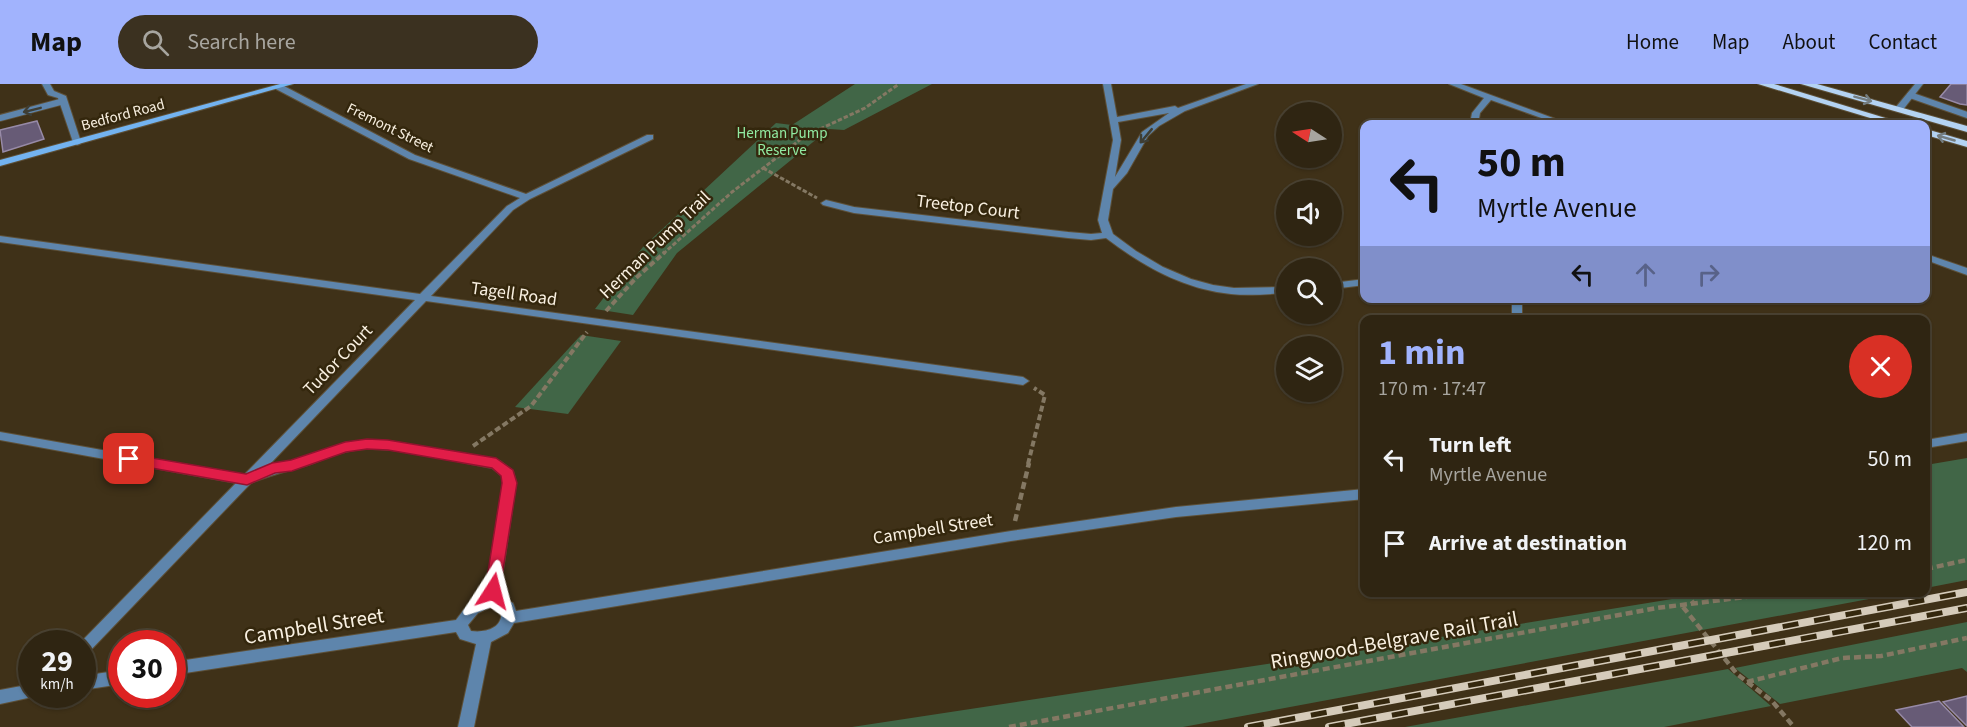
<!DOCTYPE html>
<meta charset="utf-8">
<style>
body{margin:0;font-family:"Source Sans 3",sans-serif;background:#3b3120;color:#f1f3f6;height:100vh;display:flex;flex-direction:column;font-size:22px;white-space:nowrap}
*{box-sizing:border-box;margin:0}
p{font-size:20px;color:#a7a59f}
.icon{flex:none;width:33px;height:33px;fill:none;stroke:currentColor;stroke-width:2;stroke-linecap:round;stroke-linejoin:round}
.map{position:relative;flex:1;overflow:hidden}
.drawer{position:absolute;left:1360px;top:231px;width:570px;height:282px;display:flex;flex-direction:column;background:#2f2512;border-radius:12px;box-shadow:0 2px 4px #0004,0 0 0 2px #4a4232}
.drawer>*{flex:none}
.guide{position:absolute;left:1360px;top:36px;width:570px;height:183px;border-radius:12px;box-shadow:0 2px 4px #0004,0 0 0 2px #4a4232;background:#a1b3fd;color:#111;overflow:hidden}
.needle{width:39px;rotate:282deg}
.tools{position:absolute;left:1276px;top:18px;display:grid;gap:12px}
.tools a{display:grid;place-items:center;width:66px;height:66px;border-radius:50%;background:#2f2512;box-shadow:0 2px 4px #0004,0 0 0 2px #4a4232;font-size:30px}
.speed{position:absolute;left:18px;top:546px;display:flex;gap:12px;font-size:30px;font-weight:700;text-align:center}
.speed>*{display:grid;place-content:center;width:78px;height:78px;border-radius:50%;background:#2f2512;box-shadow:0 2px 4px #0004,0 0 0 2px #4a4232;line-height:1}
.speed small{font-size:15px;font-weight:400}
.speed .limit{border:9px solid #d22;background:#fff;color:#111}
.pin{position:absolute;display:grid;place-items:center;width:51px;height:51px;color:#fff;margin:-26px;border-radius:12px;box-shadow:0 3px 9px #0006}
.me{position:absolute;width:66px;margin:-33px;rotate:9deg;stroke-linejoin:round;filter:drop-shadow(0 0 4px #0008)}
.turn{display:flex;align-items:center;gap:21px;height:126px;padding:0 18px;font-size:27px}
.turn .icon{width:78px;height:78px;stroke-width:2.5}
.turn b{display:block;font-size:42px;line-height:51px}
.lanes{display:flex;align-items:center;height:57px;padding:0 18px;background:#0003;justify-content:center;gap:30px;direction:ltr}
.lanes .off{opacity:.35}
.round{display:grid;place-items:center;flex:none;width:63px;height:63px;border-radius:32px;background:#3b3120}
.overview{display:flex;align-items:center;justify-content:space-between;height:102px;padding:0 18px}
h1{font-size:36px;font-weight:700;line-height:45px;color:#a1b3fd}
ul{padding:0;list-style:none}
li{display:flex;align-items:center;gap:18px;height:84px;padding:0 18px}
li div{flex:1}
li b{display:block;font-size:22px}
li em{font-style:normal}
header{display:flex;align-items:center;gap:36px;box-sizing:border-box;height:84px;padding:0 30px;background:#a1b3fd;color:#111}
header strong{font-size:28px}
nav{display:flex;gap:33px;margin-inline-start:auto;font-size:21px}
.search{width:420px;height:54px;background:#3b3120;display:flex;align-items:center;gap:15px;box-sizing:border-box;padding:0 21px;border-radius:33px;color:#a7a59f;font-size:22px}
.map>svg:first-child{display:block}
.green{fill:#416647}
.building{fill:#675b76;stroke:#978aa7;stroke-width:1.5}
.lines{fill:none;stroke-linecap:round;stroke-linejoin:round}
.service-casing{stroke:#5d5038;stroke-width:8}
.minor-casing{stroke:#5d5038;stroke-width:2}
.secondary-casing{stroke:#5d5038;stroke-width:2}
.primary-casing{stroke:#5d5038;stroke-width:2}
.path-far2{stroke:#847863;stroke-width:3;stroke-dasharray:4.5 2;stroke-linecap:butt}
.path-far1{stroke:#847863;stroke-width:4;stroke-dasharray:6 3;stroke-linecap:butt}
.path{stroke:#847863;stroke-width:4.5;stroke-dasharray:7 4;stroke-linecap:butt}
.service{stroke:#5e85ac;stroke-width:6}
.minor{fill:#5e85ac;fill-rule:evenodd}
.secondary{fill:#73b3f0;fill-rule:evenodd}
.primary{fill:#b4d3f3;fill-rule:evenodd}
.rail-casing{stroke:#d5cbba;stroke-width:8}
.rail{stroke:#34270d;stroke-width:5;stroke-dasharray:16;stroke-linecap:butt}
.oneway{stroke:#747d80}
.oneway2{stroke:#3e3e35}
.route{fill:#e11d48;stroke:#92132f;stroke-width:1.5}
.labels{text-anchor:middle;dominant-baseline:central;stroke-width:5;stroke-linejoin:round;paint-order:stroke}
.far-street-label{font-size:15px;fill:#f9f0e1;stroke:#34270d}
.far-park-label{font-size:15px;fill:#91eaa1;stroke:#34270d}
.street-label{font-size:18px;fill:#f9f0e1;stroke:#34270d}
.near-street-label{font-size:21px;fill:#f9f0e1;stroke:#34270d}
</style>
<header>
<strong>Map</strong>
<div class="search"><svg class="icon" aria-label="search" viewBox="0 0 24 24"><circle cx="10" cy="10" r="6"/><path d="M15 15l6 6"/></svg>Search here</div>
<nav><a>Home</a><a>Map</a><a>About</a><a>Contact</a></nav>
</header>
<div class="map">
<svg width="1967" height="643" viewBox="0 0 1967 643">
<rect width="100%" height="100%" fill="#3f3118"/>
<!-- green -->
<g class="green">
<path d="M855 0H932L844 46 829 45 677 169 633 231 595 225 643 163 776 39 792 41Z"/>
<path d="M581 251 621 257 568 330 515 323Z"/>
<path d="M1967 374V496L1926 504V381Z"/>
<path d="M1667 509H1901L1183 643H852L1398 560 1672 515Z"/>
<path d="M1967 538V588L1962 584 1780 620 1735 584Z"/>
<path d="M1728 585 1771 622 1664 643H1405Z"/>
</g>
<!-- building -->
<g class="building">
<path d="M1951 0H1967V21L1960 20 1940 13Z"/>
<path d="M37 37 44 55 3 68 0 46Z"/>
<path d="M1967 612V642L1943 618Z"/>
<path d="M1939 617 1964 643H1912L1896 626Z"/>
</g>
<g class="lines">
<!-- service casing -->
<g class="service-casing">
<g id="service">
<path d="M1910 11 1967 31"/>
<path d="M0 34 64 17"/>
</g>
</g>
<!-- minor casing -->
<g class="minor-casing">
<g id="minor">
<path d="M42 0H50L54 7 66 12 81 58 80 60 77 61 73 58 58 14 48 11Z"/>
<path d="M1103 0H1111L1117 33 1175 22 1178 24 1246 0H1258L1185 27 1159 42 1148 52 1127 89 1113 105 1108 136 1113 150 1136 167 1163 183 1191 195 1213 201 1234 204 1287 203V209C1269 210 1249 212 1231 210 1184 205 1144 183 1106 154L1091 156 1068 154 854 129 823 121 821 119 826 116 854 123 1068 148 1091 150 1102 149 1098 136 1113 56ZM1169 29 1142 48 1115 93 1121 56 1118 38Z"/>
<path d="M1449 0H1461L1569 40H1558L1491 16 1480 29 1478 40H1470L1472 29 1484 14Z"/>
<path d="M1915 0H1923L1902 27H1896V23Z"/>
<path d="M276 1H282L415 71 526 110 647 51H653V55L530 115 513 126 431 212 1023 293 1029 297 1023 301 426 217 269 381 291 377 345 360 367 356 388 357 500 377 513 387 516 399 499 513 513 519 516 527 1011 447 1176 423 1365 405V415L1176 433 1011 457 514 539 508 549 491 558 474 643H458L476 560 460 555 456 548 172 591V578L456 536 468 520 485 513 504 399 502 392 492 384C453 377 409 365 370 365 349 364 327 374 308 381 288 387 270 391 251 399L87 570 82 572V560H79L236 399 0 356V348L244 391 415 216 0 158V152L420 210 507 122 520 114 409 75 276 5ZM491 523 501 526C504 544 486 549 471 547L468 541 478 529Z"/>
<path d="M1926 170 1967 184V191L1926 176Z"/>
<path d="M1365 195V201L1332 205V199Z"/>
<rect x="1512" y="214" width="10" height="22"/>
<path d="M1967 349V357L1926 364V356Z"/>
<path d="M122 586V600L82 606V592Z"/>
<path d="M32 600V610L37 612 0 620V606Z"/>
</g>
</g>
<!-- secondary casing -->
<g class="secondary-casing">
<path id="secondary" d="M280 0H293L0 82V76Z"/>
</g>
<!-- primary casing -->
<g class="primary-casing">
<g id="primary">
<path d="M1758 0H1774L1905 40H1890Z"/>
<path d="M1801 0H1817L1967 42V48Z"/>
<path d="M1926 45 1967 57V63L1926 51Z"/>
</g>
</g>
<!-- path-far2 -->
<g class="path-far2">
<path d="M763 84 817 114"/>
<path d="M663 170 732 108 805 52 865 24 899 0"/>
</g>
<!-- path-far1 -->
<g class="path-far1">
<path d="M606 227 636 194 665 168"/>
<path d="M473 362 531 322 587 248"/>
<path d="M1028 380 1045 311 1034 304"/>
</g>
<!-- path -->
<g class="path">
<path d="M1015 437 1029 379"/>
<path d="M1926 485 1967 476"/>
<path d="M1685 508 1694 520"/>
<path d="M1683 523 1737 590 1772 617 1794 643"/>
<path d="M1747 598 1842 574 1881 572 1967 554"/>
<path d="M1009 643 1657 524 1786 508"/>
</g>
<!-- service -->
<use href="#service" class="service"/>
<!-- minor -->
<use href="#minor" class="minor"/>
<!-- secondary -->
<use href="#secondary" class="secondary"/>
<!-- primary -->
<use href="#primary" class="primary"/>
<!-- rail casing -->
<g class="rail-casing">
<g id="rail">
<path d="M1248 643 1967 508"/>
<path d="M1329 643 1967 524"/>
</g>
</g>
<!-- rail -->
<use href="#rail" class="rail"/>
</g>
<!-- one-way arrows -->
<defs><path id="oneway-shaft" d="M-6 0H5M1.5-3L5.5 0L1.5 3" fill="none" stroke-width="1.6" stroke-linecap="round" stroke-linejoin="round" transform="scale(1.5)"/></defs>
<g class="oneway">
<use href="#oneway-shaft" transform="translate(1863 15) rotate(15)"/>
<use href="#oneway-shaft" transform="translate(1946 54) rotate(-164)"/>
</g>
<g class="oneway2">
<use href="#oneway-shaft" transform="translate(32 26) rotate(166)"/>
<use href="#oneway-shaft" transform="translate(1146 52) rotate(130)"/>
</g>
<!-- route -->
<path class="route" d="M367 355 388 356 496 374 513 386 517 399 499 511 493 513 487 511 485 507 502 399 501 392 492 384 388 366 367 365 346 368 292 387 275 389 247 401 129 380 122 375 129 370 246 390 272 379 291 376 345 358Z"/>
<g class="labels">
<!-- far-street labels -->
<g class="far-street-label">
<text transform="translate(123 31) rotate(-15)">Bedford Road</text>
<text transform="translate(390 44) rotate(26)">Fremont Street</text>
</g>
<!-- far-park labels -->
<g class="far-park-label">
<text x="782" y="49">Herman Pump<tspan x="782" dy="17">Reserve</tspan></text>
</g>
<!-- street labels -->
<g class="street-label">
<text transform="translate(968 123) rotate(7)">Treetop Court</text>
<text transform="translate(655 161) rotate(-44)">Herman Pump Trail</text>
<text transform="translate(514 210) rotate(8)">Tagell Road</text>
<text transform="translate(338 276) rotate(-46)">Tudor Court</text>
<text transform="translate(933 445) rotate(-9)">Campbell Street</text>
</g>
<!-- near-street labels -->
<g class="near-street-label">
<text transform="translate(314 542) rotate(-9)">Campbell Street</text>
<text transform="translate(1394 556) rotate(-10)">Ringwood-Belgrave Rail Trail</text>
</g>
</g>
</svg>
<div class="tools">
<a><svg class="needle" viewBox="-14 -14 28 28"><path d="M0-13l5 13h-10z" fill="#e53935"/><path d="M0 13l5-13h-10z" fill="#a7a59f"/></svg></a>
<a><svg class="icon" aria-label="sound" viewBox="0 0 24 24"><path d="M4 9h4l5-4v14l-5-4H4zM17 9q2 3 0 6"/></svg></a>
<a><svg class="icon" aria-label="search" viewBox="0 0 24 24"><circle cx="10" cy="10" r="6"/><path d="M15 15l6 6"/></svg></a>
<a><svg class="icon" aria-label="layers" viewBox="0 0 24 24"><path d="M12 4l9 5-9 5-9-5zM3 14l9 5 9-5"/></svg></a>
</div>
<div class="speed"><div>29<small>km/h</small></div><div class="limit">30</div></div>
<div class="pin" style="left:129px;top:375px;background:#d93025"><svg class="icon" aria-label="arrive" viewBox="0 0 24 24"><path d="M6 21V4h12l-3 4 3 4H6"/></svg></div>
<svg class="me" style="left:493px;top:507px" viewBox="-20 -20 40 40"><path d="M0-17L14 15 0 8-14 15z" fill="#e11d48" stroke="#fff" stroke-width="4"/></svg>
<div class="guide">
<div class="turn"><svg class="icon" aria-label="left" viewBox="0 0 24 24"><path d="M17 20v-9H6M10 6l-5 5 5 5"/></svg><div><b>50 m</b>Myrtle Avenue</div></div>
<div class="lanes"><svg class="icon" aria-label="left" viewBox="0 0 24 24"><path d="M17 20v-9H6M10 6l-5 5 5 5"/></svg><svg class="icon off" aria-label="ahead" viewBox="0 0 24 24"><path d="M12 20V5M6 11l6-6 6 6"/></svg><svg class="icon off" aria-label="right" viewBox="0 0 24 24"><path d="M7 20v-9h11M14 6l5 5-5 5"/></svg></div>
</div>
<section class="drawer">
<div class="overview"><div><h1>1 min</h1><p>170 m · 17:47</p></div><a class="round" style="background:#d93025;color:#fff"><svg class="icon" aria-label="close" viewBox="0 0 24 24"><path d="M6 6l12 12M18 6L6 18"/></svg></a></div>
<ul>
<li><svg class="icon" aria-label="left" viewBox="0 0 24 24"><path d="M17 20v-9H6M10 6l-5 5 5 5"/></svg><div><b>Turn left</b><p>Myrtle Avenue</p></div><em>50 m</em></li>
<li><svg class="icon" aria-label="arrive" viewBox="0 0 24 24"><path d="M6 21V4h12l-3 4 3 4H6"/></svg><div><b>Arrive at destination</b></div><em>120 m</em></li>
</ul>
</section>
</div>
